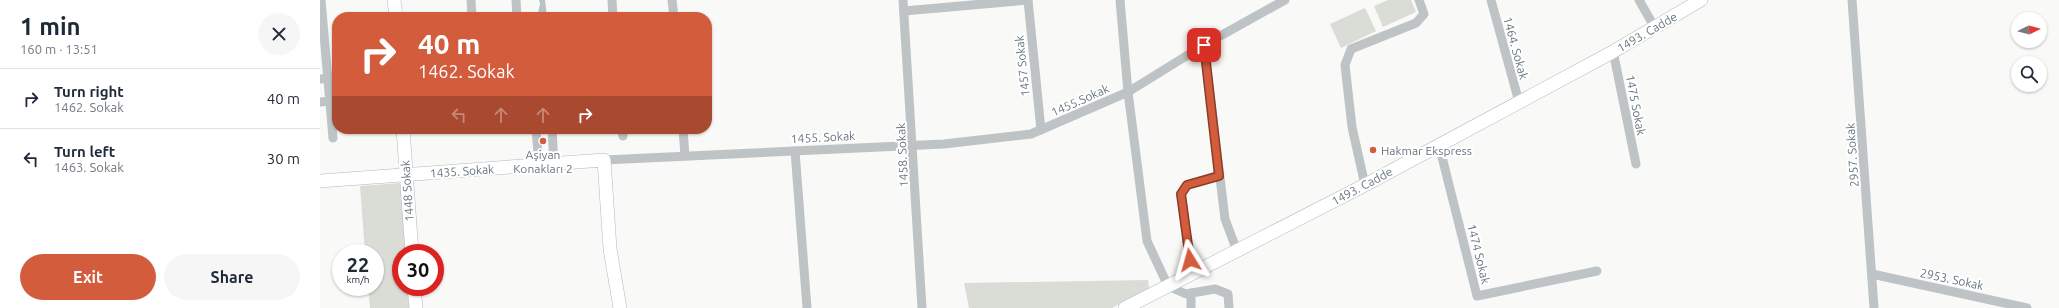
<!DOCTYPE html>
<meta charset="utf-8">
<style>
body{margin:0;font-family:Ubuntu,sans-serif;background:#f6f6f7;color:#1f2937;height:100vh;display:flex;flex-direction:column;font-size:15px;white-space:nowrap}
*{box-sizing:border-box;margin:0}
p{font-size:13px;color:#747a83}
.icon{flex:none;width:22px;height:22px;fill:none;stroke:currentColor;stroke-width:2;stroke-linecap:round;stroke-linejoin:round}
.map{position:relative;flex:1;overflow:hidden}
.sheet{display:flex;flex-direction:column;background:#fff;width:320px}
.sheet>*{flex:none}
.banner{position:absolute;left:12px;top:12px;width:380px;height:122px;border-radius:16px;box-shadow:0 1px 3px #0004;background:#d35c3c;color:#fff;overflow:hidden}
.needle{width:26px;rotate:84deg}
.controls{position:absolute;left:1691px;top:12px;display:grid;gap:8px}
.controls a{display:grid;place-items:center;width:36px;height:36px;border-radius:50%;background:#fff;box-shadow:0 1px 3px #0004;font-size:20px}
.speed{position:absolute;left:12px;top:244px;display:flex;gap:8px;font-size:20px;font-weight:700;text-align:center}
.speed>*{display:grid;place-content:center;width:52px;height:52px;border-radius:50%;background:#fff;box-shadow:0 1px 3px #0004;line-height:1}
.speed small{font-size:10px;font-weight:400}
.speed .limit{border:6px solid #d22;background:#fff;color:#111}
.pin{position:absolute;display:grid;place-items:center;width:34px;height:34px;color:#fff;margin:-17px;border-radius:8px;box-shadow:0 2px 6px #0006}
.me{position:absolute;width:44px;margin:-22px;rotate:352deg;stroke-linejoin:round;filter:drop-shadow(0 0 3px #0008)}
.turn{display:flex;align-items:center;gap:14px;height:84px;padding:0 20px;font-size:18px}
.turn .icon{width:52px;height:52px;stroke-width:2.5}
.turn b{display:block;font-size:28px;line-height:34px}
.lanes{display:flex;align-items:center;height:38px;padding:0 20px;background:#0003;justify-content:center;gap:20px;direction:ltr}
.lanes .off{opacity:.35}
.round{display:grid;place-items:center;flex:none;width:42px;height:42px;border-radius:21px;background:#f6f6f7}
.overview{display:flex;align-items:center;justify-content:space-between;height:68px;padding:0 20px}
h1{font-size:24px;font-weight:700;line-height:30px}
.action{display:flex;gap:8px;margin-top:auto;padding:8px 20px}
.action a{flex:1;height:46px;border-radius:24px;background:#d35c3c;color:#fff;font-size:16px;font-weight:700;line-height:46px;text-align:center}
.action a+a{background:#f6f6f7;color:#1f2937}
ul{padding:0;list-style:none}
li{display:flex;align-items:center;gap:12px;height:60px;padding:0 20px;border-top:1px solid #e0e1e3}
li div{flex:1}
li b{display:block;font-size:15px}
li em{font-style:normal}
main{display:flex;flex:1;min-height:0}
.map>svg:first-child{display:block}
.green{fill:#d9ddd6}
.water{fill:#b7c3c6}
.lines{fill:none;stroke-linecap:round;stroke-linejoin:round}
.secondary-casing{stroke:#b3b9bd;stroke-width:14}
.street{stroke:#bec3c6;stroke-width:9}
.secondary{stroke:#fff;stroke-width:13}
.route-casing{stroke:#893c27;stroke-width:10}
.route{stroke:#d35c3c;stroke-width:7}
.poi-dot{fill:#d35c3c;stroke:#fff;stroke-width:1.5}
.labels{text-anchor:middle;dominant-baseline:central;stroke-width:4;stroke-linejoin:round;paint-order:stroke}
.street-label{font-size:12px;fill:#66757f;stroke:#fff}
.poi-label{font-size:12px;fill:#66757f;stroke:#fff;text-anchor:start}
</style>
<main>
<section class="sheet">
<div class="overview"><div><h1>1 min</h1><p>160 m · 13:51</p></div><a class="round"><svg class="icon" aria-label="close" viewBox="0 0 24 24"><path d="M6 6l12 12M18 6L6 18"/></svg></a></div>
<ul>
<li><svg class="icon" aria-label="right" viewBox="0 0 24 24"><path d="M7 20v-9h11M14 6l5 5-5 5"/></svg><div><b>Turn right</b><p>1462. Sokak</p></div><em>40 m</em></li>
<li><svg class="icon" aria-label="left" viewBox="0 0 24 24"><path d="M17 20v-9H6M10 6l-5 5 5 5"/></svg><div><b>Turn left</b><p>1463. Sokak</p></div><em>30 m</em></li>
</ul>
<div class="action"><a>Exit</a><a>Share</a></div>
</section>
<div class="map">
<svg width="1739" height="308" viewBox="0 0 1739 308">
<rect width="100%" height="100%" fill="#f9f9f7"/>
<!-- green -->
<g class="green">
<path d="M1068 0H1091L1096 12 1063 27 1054 6Z"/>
<path d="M1045 8 1056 31 1021 48 1010 24Z"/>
<path d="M81 183 86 253H81V287H88L89 308H50L48 287H55V253H45L40 186Z"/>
<path d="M828 280 829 289 792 308H649L644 283Z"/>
</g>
<!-- water -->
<path class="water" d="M219 0H225L227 17H217L220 4Z"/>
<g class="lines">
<!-- secondary casing -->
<g class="secondary-casing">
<g id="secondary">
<path d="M74 0 76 17"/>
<path d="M83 129 92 253"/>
<path d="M0 181 284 160 290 249 300 308"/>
<path d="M94 287 96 308"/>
<path d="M805 308 1045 185 1289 54 1381 0"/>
</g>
</g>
<!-- street -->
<g class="street">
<path d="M1 0 13 138"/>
<path d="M151 0 152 17"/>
<path d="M196 0 197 17"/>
<path d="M292 0 293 17"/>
<path d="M352 0 354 17"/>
<path d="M583 0 602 308"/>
<path d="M708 0 721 130"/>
<path d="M800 0 808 92 827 241 848 286 866 294 895 289 908 294 909 308"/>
<path d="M1171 0 1199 102"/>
<path d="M1319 0 1335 28"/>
<path d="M1532 0 1554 308"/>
<path d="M584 11 708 0"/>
<path d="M884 45 905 219 917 251"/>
<path d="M1293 51 1316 164"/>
<path d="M0 79 17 78"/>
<path d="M0 102 17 100"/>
<path d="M216 129 219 165"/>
<path d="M232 129 234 164"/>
<path d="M302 129 303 136"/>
<path d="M363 129 365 156"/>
<path d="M1119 145 1157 296 1277 271"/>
<path d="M475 151 487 308"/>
<path d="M284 160 624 144 711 134 808 92 884 45 965 0"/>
<path d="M1045 185 1032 127 1025 65 1031 49 1096 23 1104 14 1099 0"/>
<path d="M872 274 861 194 867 185 899 175"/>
<path d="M1552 274 1707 308"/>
<path d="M871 293V308"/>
</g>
<!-- secondary -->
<use href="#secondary" class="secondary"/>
</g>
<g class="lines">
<!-- route casing -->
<g class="route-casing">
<path id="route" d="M870 260 861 194 867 185 899 176 884 45"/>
</g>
<!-- route -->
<use href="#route" class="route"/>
</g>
<!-- markers -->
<g class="poi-dot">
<circle cx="223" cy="141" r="4"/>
<circle cx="1053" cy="150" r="4"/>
</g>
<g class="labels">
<!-- street labels -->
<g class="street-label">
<text transform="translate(1327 32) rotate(-30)">1493. Cadde</text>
<text transform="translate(1196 48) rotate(75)">1464. Sokak</text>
<text transform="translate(702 66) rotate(-96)">1457 Sokak</text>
<text transform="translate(760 100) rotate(-24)">1455.Sokak</text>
<text transform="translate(1316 105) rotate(79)">1475 Sokak</text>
<text transform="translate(503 137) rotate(-3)">1455. Sokak</text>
<text transform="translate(582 155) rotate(-93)">1458. Sokak</text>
<text transform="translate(1532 155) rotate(-94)">2957. Sokak</text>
<text transform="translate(142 171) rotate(-4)">1435. Sokak</text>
<text transform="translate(1042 186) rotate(-28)">1493. Cadde</text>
<text transform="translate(87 191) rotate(-94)">1448 Sokak</text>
<text transform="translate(1159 254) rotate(76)">1474 Sokak</text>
<text transform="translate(1632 279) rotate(12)">2953. Sokak</text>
</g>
<!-- poi labels -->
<g class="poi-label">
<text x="1061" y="150">Hakmar Ekspress</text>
<text x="223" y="154" text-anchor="middle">Aşiyan<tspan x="223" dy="14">Konakları 2</tspan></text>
</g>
</g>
</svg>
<div class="controls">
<a><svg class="needle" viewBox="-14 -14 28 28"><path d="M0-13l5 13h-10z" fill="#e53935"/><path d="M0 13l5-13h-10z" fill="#747a83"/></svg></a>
<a><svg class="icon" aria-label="search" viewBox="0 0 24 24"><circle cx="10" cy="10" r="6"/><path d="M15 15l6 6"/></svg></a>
</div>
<div class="speed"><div>22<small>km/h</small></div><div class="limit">30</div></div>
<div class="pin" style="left:884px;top:45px;background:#d93025"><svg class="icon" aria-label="arrive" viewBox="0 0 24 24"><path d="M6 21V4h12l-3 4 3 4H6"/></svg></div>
<svg class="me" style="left:870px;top:260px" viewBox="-20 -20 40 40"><path d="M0-17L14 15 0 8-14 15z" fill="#d35c3c" stroke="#fff" stroke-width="4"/></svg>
<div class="banner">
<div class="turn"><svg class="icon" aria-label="right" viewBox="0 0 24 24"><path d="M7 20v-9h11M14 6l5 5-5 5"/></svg><div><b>40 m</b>1462. Sokak</div></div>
<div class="lanes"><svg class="icon off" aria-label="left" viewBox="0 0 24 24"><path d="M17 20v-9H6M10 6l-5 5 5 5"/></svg><svg class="icon off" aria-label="ahead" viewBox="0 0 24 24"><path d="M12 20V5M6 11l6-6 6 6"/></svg><svg class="icon off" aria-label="ahead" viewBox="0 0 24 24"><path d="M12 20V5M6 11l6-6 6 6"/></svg><svg class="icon" aria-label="right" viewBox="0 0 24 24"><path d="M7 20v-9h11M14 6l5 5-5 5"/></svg></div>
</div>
</div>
</main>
